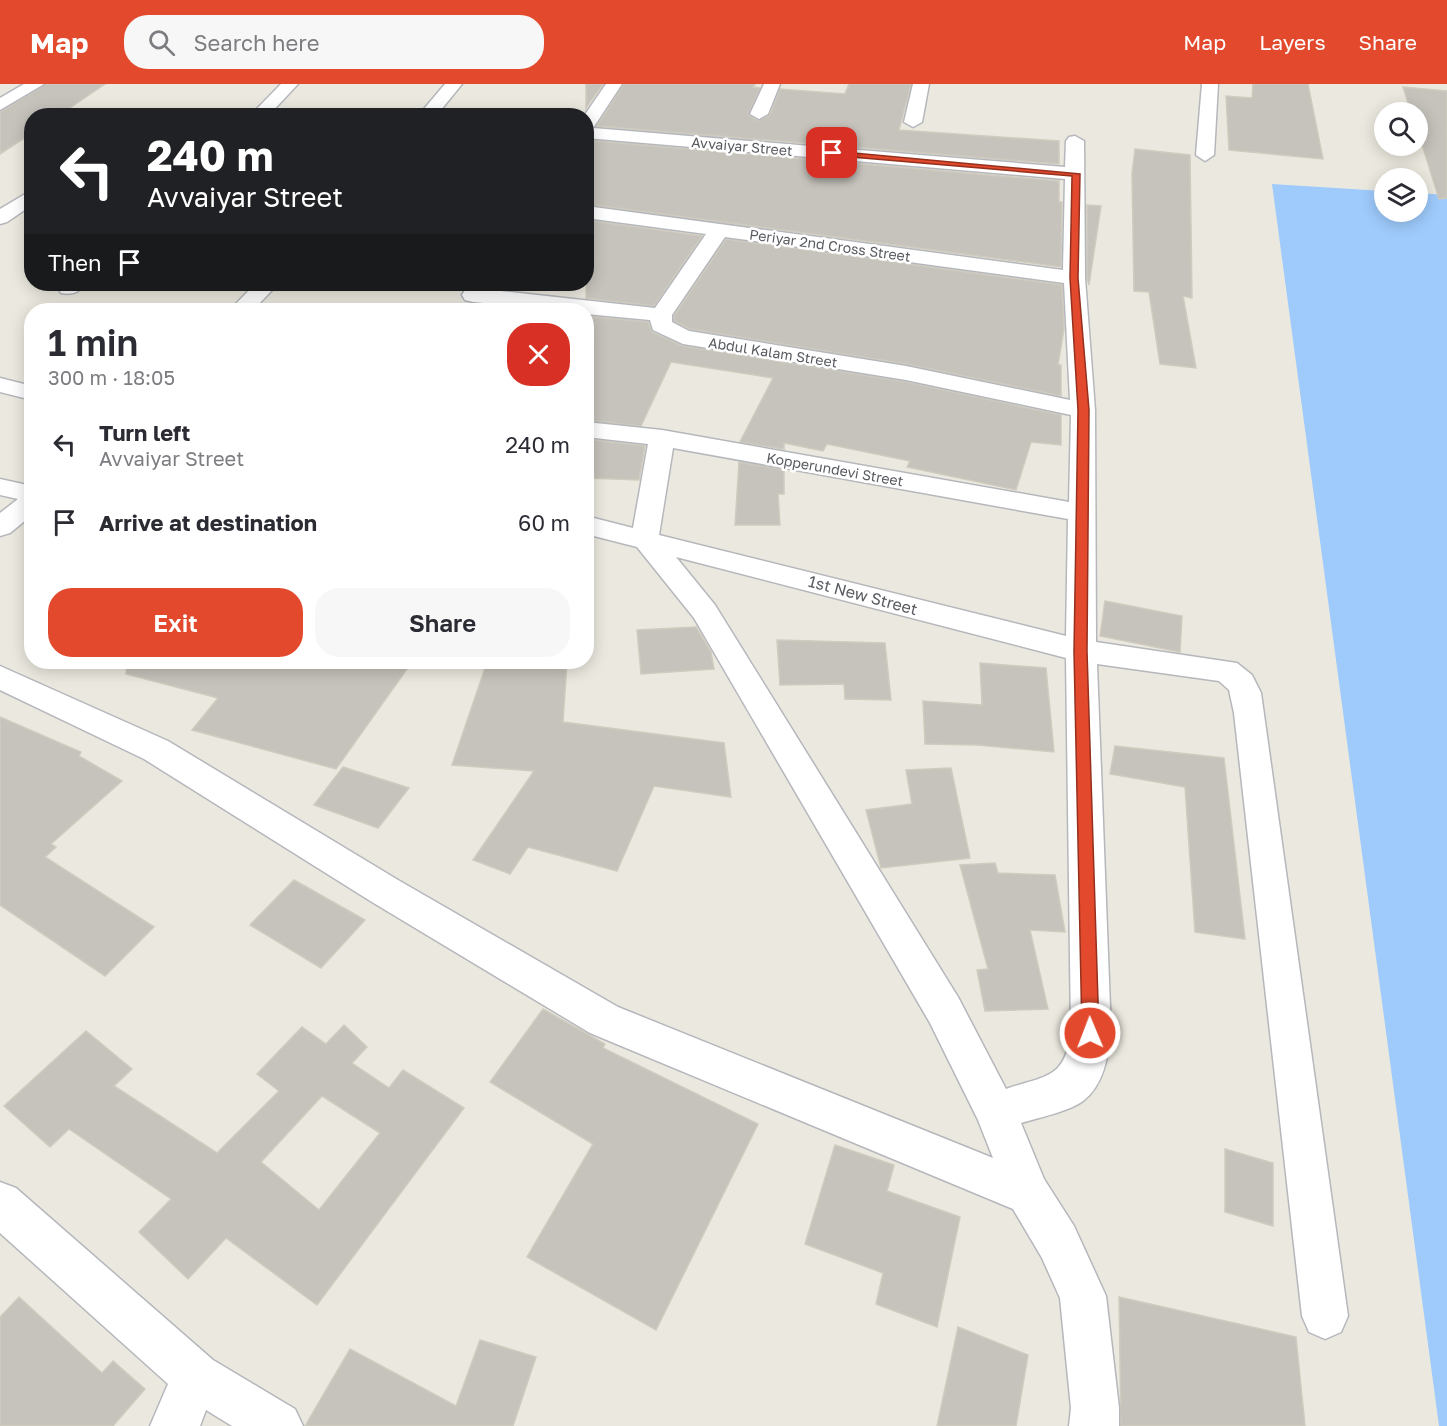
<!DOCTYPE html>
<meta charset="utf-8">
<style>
body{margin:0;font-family:"Golos Text",sans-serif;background:#f7f7f7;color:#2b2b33;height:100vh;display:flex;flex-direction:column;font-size:22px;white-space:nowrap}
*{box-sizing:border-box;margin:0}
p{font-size:20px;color:#7c7c81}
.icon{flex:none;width:33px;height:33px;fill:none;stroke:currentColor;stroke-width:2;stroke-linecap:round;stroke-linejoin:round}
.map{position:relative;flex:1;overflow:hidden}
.sheet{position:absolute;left:24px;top:219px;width:570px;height:366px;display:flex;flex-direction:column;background:#fff;border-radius:24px;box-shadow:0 3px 15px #0003}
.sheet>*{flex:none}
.banner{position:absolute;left:24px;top:24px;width:570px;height:183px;border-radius:24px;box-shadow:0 3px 15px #0003;background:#202124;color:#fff;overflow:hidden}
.fabs{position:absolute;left:1374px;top:18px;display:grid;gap:12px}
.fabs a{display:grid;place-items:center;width:54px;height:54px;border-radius:50%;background:#fff;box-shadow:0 3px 15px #0003;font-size:30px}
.pin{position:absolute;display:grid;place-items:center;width:51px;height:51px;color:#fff;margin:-26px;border-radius:12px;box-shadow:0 3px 9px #0006}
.me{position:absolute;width:66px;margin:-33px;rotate:359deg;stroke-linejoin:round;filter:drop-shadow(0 0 4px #0008)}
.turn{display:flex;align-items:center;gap:21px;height:126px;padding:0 24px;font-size:27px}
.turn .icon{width:78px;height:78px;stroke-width:2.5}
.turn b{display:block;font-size:42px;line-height:51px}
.then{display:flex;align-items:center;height:57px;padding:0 24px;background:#0003;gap:12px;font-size:22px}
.round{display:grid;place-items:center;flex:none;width:63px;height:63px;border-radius:24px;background:#f7f7f7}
.head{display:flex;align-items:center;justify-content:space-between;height:102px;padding:0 24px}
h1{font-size:36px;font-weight:600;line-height:45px}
.cta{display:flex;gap:12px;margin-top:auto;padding:12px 24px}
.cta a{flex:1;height:69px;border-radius:24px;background:#e34a2d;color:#fff;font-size:24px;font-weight:600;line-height:69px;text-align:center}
.cta a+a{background:#f7f7f7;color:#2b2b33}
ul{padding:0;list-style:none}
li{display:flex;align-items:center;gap:18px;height:78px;padding:0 24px}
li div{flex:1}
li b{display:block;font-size:22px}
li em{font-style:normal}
header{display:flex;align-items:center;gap:36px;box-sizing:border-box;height:84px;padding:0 30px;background:#e34a2d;color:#fff}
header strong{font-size:28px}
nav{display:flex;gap:33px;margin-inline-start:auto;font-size:21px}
.search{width:420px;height:54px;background:#f7f7f7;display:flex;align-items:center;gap:15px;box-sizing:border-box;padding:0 21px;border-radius:24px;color:#7c7c81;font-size:22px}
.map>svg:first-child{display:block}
.water{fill:#9ecbfc}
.building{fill:#c6c3bc;stroke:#cfcbbe;stroke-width:1.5;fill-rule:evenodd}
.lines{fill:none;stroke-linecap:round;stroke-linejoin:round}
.street-casing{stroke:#b5b7bc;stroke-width:3}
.street{fill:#fff;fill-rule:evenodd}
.route{fill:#e34a2d;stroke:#94301d;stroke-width:1.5}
.labels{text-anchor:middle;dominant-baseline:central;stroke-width:5;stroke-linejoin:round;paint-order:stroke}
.far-street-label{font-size:14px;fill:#585b60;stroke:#fff}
.street-label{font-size:16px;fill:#585b60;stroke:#fff}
</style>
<header>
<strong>Map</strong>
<div class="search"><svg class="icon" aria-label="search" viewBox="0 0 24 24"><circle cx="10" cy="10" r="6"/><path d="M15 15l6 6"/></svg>Search here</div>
<nav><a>Map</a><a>Layers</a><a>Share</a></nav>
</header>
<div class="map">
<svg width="1447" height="1342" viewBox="0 0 1447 1342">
<rect width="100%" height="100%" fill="#ebe9df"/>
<!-- water -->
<path class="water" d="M1272 100 1384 107V128H1418V109L1447 111V1342H1439Z"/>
<!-- building -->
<g class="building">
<path d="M46 0H105L58 32H32V49L0 70V28Z"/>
<path d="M586 0H603L586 24Z"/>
<path d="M624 0H755L753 3 760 4 748 31 758 37 770 31 780 5 845 10 849 0H911L899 46 1059 57V80L597 42Z"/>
<path d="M1253 0H1308L1323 75 1229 66 1226 12 1252 14Z"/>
<path d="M1403 3 1447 7V114L1439 115 1418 48V28H1411Z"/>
<path d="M586 56 1059 97V118H1062L1061 183 586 120Z"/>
<path d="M1135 65 1190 71 1192 214 1183 212 1196 284 1160 280 1149 208 1134 207 1132 90Z"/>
<path d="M1087 121 1101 122 1089 201 1087 194Z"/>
<path d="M586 136 702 152 654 222 586 214Z"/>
<path d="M726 155 1062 201 1064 245 1058 281H1061V312L906 280 690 245 674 237V232Z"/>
<path d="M586 232 648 238 652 248 683 262 906 298 1061 331V361L1031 358 1016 406 907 383 910 377 827 360 823 367 784 359V365L740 358 773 294 671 278 641 342 586 336Z"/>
<path d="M586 355 645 362 639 396 586 394Z"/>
<path d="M739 378 784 386V410H778L780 441H735Z"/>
<path d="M1105 517 1182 532 1180 568 1100 552Z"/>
<path d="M696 543 711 568 714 585 641 590 637 546Z"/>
<path d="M777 556 885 559 891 616 845 615 844 600 780 601Z"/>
<path d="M127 578H412L336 685 192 646 218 614 126 590Z"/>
<path d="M487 578H567L563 638 724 659 731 713 654 702 617 787 528 763 510 790 473 776 534 687 452 681Z"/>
<path d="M980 579 1046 584 1054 668 977 661 925 660 923 617 982 621Z"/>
<path d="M0 633 81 668 79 672 122 697 51 760 56 763 45 773 154 843 105 892 0 821Z"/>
<path d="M1115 662 1224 674 1245 855 1195 848 1185 703 1110 690Z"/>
<path d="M343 683 409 704 378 744 314 721Z"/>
<path d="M951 684 970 774 881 784 866 726 912 720 906 686Z"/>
<path d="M995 779 998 789 1055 791 1065 848 1030 846 1048 925 985 927 977 886 988 885 960 781Z"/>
<path d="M294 796 365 836 321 884 250 841Z"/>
<path d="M543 925 605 960 603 964 758 1040 656 1246 527 1173 593 1060 490 998Z"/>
<path d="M344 941 367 963 352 979 389 1004 403 986 464 1024 317 1221 226 1154 188 1195 139 1148 171 1115 69 1045 50 1063 4 1022 86 947 132 985 114 1002 217 1069 279 1007 257 990 302 943 326 960ZM322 1012 380 1049 319 1126 261 1078Z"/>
<path d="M835 1061 894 1081 887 1107 960 1133 937 1243 876 1220 883 1189 805 1160Z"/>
<path d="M1225 1065 1273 1079V1142L1225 1128Z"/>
<path d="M19 1213 102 1289 113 1277 145 1305 113 1342H0V1233Z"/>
<path d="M1119 1213 1296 1253 1305 1342H1121Z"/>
<path d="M958 1243 1028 1271 1016 1342H937Z"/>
<path d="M480 1256 536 1273 513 1342H305L350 1265 456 1322Z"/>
</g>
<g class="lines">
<!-- street casing -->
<g class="street-casing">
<g id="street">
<path d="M24 0H44L0 26V14Z"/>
<path d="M281 0H298L268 32H250Z"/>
<path d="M445 0H462L436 32H418Z"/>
<path d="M606 0H622L593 44 1065 83 1066 57 1069 53 1075 52 1084 57 1085 194 1095 326 1096 558 1237 579 1252 591 1261 609 1348 1232 1341 1248 1325 1255 1309 1248 1302 1232 1234 629 1229 606 1219 597 1097 580 1111 949C1108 972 1104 1001 1083 1017 1070 1027 1038 1034 1021 1039L1044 1095 1074 1142 1106 1212 1119 1324V1342H1069L1071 1324 1060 1214 1042 1174 1013 1125 590 949 372 818 144 675 0 606V582L168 657 398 796 618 923 993 1074 978 1036 930 939 694 534 637 463 586 450V432L633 444 648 360 586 353V338L662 346 1069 418 1071 331 906 296 683 260 653 246 650 236 586 230V226H557L473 218 465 216 462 211 465 206 473 204 655 224 706 150 586 134V122L1063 186 1065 95 586 54V32H584ZM725 153 1064 199 1070 316 906 282 689 247 672 238V231ZM673 364 1068 435 1066 552 659 451ZM676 473 1066 574 1071 949C1064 996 1046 991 1006 1005L958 913 715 521Z"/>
<path d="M764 0H780L768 30 759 35 750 30Z"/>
<path d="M913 0H929L922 38 913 43 904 38Z"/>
<path d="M1202 0H1218L1214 71 1205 77 1196 71Z"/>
<path d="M32 106V121L7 138 0 140V125Z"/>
<path d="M61 200H85C78 209 72 211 61 209L58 204Z"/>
<path d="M255 200H278L253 226H230Z"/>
<path d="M0 294 32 302V316L0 308Z"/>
<path d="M0 395 32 402V431L10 449 0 452V429L18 415 0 411Z"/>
<path d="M0 1098 16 1104 213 1276 295 1325 303 1342H232L206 1326 200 1342H150L168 1300 0 1149Z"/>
</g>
</g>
<!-- street -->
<use href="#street" class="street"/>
</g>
<!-- route -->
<path class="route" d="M832 67 1080 90 1078 194 1089 326 1087 567 1099 949 1096 954 1090 956 1085 954 1082 949 1074 567 1078 326 1070 194 1072 92 829 71Z"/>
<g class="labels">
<!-- far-street labels -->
<g class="far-street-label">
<text transform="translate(742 62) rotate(5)">Avvaiyar Street</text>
<text transform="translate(830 161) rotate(8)">Periyar 2nd Cross Street</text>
<text transform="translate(773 268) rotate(9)">Abdul Kalam Street</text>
<text transform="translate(835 385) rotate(10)">Kopperundevi Street</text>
</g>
<!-- street labels -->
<g class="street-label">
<text transform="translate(863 511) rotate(15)">1st New Street</text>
</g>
</g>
</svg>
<div class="fabs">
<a><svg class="icon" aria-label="search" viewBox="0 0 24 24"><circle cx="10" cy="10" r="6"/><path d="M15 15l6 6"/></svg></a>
<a><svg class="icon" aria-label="layers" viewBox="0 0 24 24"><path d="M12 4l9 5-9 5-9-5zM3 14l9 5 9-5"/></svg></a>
</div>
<div class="pin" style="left:832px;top:69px;background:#d93025"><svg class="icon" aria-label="arrive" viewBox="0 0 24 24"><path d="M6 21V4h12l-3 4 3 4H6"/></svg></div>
<svg class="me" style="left:1090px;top:949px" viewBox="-20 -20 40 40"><circle r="17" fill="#e34a2d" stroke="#fff" stroke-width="3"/><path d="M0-11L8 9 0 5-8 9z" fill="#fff"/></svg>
<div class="banner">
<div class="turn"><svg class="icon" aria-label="left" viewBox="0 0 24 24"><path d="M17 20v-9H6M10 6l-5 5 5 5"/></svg><div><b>240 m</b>Avvaiyar Street</div></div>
<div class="then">Then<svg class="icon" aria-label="arrive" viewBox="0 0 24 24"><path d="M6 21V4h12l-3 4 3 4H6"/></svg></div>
</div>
<section class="sheet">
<div class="head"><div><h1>1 min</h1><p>300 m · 18:05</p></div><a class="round" style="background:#d93025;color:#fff"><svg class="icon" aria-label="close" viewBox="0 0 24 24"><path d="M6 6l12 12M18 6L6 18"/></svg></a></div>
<ul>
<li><svg class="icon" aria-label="left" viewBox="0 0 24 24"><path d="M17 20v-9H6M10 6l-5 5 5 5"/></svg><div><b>Turn left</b><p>Avvaiyar Street</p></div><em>240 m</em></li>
<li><svg class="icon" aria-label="arrive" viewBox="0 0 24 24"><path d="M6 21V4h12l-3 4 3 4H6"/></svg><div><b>Arrive at destination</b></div><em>60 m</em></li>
</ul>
<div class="cta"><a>Exit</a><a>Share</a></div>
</section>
</div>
